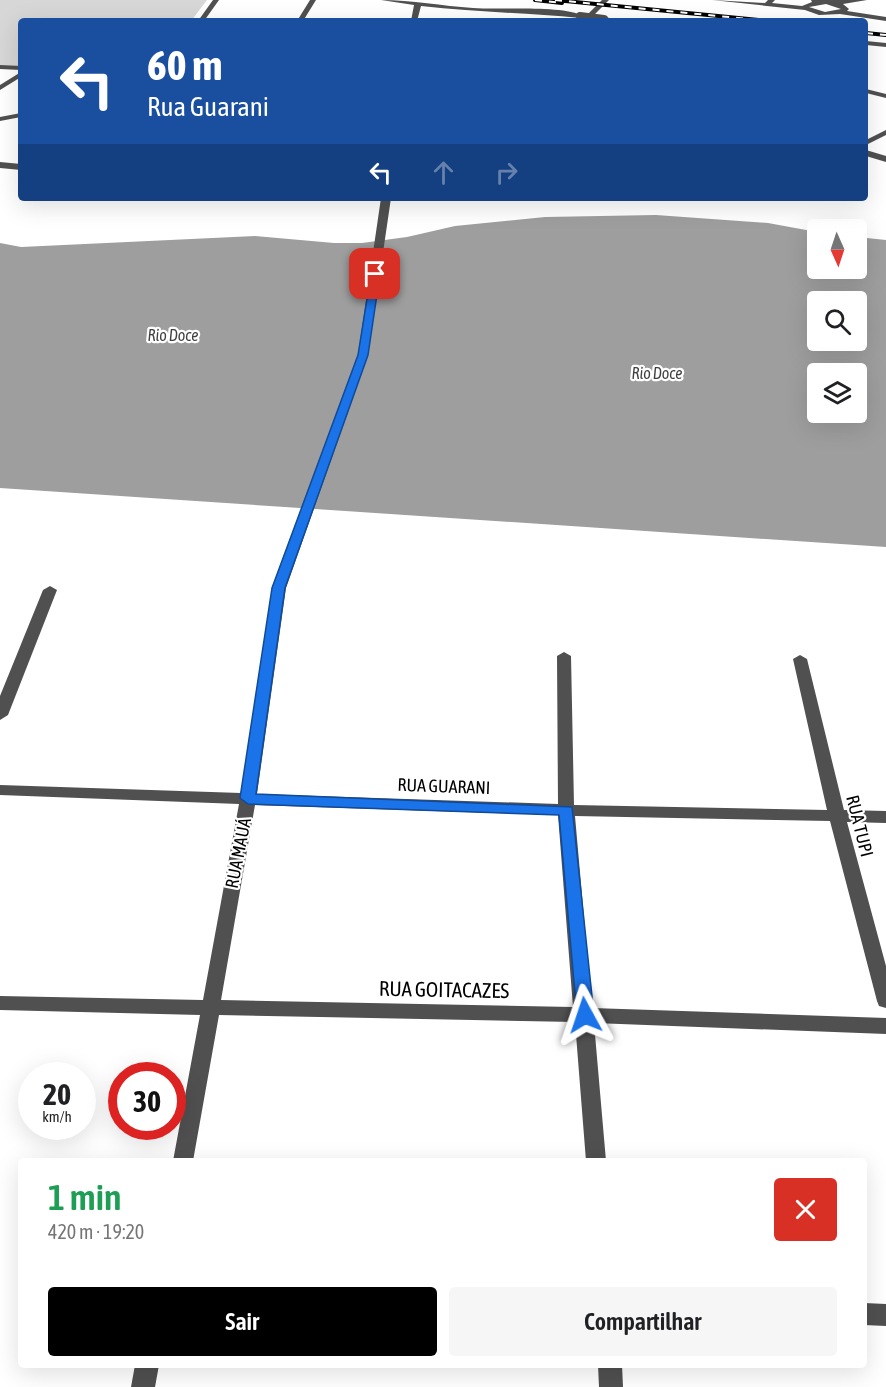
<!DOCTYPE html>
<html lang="pt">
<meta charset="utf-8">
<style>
body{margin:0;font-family:"Asap Condensed",sans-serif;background:#f6f6f6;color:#202124;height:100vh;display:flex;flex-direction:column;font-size:22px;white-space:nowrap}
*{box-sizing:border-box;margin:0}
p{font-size:20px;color:#757577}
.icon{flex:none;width:33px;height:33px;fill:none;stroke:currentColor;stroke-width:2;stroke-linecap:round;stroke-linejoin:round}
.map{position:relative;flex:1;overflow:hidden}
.sheet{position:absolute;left:18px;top:1158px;width:849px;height:210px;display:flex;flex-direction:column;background:#fff;border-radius:6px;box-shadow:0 6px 24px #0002}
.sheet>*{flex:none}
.banner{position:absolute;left:18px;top:18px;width:850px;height:183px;border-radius:6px;box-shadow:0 6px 24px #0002;background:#1a4fa0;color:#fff;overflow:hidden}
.needle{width:39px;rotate:177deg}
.fabs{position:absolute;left:807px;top:219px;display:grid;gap:12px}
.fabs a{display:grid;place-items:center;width:60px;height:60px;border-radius:6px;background:#fff;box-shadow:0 6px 24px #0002;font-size:30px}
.speed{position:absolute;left:18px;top:1062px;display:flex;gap:12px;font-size:30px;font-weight:700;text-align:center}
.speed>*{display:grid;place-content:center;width:78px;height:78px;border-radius:50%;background:#fff;box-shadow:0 6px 24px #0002;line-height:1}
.speed small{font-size:15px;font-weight:400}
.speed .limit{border:9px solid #d22;background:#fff;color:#111}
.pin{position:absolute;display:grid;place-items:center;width:51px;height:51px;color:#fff;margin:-26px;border-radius:12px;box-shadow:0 3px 9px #0006}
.me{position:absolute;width:66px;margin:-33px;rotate:355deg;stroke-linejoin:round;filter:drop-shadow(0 0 4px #0008)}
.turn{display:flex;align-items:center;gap:21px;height:126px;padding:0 30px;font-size:27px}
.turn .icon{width:78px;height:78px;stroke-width:2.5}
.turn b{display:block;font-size:42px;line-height:51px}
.lanes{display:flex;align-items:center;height:57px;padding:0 30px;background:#0003;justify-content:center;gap:30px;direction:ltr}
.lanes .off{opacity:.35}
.round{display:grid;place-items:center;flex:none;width:63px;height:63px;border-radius:6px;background:#f6f6f6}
.headline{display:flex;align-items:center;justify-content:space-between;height:102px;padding:0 30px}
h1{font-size:36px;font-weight:600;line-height:45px;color:#1e9e55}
.button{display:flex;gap:12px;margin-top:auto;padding:12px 30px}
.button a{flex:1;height:69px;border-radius:6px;background:#000;color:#fff;font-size:24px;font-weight:600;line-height:69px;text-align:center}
.button a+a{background:#f6f6f6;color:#202124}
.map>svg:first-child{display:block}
.green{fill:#d7d7d7}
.water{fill:#9e9e9e;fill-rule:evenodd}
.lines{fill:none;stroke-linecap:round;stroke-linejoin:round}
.minor{fill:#505050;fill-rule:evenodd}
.rail-casing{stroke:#000;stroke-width:4}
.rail{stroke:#fff;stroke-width:2;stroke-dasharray:7;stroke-linecap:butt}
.minor-bridge{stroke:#505050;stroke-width:8}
.route{fill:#1a73e8;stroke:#114b97;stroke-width:1.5}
.labels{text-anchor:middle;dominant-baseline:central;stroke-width:4.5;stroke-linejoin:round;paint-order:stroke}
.far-water-label{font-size:16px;font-style:italic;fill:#3f3f3f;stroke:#fff}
.street-label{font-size:18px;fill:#000;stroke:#fff}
.near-street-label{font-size:21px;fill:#000;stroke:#fff}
</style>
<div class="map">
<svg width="886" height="1387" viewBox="0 0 886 1387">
<rect width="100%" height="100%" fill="#fff"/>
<!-- green -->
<path class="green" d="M0 0H207L191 21H21V69L0 68Z"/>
<!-- water -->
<path class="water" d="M656 215 768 223 817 232 818 268H856L857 237 886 240V547L0 488V243L21 247 255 236 334 243H362L407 237 455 226 545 217ZM818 302H856V340H818ZM818 374H856V412H818Z"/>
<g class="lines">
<!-- minor -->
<g class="minor">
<path d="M213 0H219L204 21H198Z"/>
<path d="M310 0H316L303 21H297Z"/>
<path d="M381 0C412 0 442 6 473 8 498 10 564 5 583 16L580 18C527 13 474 12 421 6L417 21H411L414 5Z"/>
<path d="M602 0H609L588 21H581Z"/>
<path d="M712 0 765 3 768 0H775L772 3 802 6 812 2 811 0H867L843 4 849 9 847 11 886 17V21L840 14 819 15 805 10ZM826 4 841 9 825 12 809 7Z"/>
<path d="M604 17 627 21 602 20Z"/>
<path d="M866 41 886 43V47L866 45Z"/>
<path d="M0 65 21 66V70L0 69Z"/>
<path d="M21 72V77L0 90V85Z"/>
<path d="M866 89 886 94V98L866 93Z"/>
<path d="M21 113V117L0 121V117Z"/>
<path d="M886 130V135L866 145V140Z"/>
<path d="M866 150 886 156V162L866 156Z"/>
<path d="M0 162 21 164V170L0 168Z"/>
<path d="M381 198H391L368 355 286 588 257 794 558 804 557 656 564 652 571 656 574 805 827 810 793 659 800 655 807 659 844 810 886 811V823L847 822 886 966V1008L879 1006 877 1001 830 821 575 816 592 1008 886 1018V1034L594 1023 606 1161H586L575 1022 219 1015 193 1161H173L200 1015 0 1010V996L203 1000 239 804 0 795V785L241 793 272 588 358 355ZM255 805 558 815 573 1007 221 1000Z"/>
<path d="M50 586 57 590 8 715 0 720V696L43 590Z"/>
<path d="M864 1303 886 1304V1326L864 1325Z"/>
<path d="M135 1365H159L155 1387H131Z"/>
<path d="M598 1365H622L623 1387H599Z"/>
</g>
<!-- rail casing -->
<g class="rail-casing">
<g id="rail">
<path d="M535 0 562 3"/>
<path d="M555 0 769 21"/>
<path d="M866 33 886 35"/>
</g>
</g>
<!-- rail -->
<use href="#rail" class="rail"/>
<!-- minor-bridge -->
<path class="minor-bridge" d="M580 16 604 19"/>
</g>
<!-- route -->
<path class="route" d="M375 271 380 274 368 355 285 588 256 794 572 807 594 1015 591 1020 585 1022 579 1020 577 1015 559 815 248 804 240 798 272 588 358 355 371 274Z"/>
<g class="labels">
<!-- far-water labels -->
<g class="far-water-label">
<text x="173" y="335">Rio Doce</text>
<text x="657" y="373">Rio Doce</text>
</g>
<!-- street labels -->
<g class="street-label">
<text transform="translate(444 786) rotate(2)">RUA GUARANI</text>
<text transform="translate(860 826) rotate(76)">RUA TUPI</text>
<text transform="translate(238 853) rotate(-79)">RUA MAUÁ</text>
</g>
<!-- near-street labels -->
<g class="near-street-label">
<text transform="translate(444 989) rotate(1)">RUA GOITACAZES</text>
</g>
</g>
</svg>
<div class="fabs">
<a><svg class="needle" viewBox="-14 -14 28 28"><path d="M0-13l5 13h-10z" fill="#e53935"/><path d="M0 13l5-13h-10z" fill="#757577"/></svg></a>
<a><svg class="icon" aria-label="search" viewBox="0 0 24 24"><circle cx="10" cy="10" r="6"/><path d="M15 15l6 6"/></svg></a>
<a><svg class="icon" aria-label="layers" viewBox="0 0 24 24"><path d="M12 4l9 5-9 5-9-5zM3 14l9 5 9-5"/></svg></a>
</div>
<div class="speed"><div>20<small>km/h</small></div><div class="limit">30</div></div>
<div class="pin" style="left:375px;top:274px;background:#d93025"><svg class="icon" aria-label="arrive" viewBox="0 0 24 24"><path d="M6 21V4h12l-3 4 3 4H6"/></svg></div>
<svg class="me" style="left:585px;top:1015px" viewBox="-20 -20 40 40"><path d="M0-17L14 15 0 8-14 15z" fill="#1a73e8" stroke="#fff" stroke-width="4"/></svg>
<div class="banner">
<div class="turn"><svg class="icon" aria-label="left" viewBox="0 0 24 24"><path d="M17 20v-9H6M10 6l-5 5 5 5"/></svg><div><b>60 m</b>Rua Guarani</div></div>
<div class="lanes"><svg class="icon" aria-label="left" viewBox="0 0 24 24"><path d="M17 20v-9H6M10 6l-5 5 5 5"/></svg><svg class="icon off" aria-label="ahead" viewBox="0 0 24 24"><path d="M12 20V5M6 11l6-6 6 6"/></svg><svg class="icon off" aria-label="right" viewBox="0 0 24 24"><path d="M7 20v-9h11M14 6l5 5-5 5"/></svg></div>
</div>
<section class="sheet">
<div class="headline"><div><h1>1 min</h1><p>420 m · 19:20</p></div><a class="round" style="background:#d93025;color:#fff"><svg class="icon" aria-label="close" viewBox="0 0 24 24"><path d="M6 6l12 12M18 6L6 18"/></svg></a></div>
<div class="button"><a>Sair</a><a>Compartilhar</a></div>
</section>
</div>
